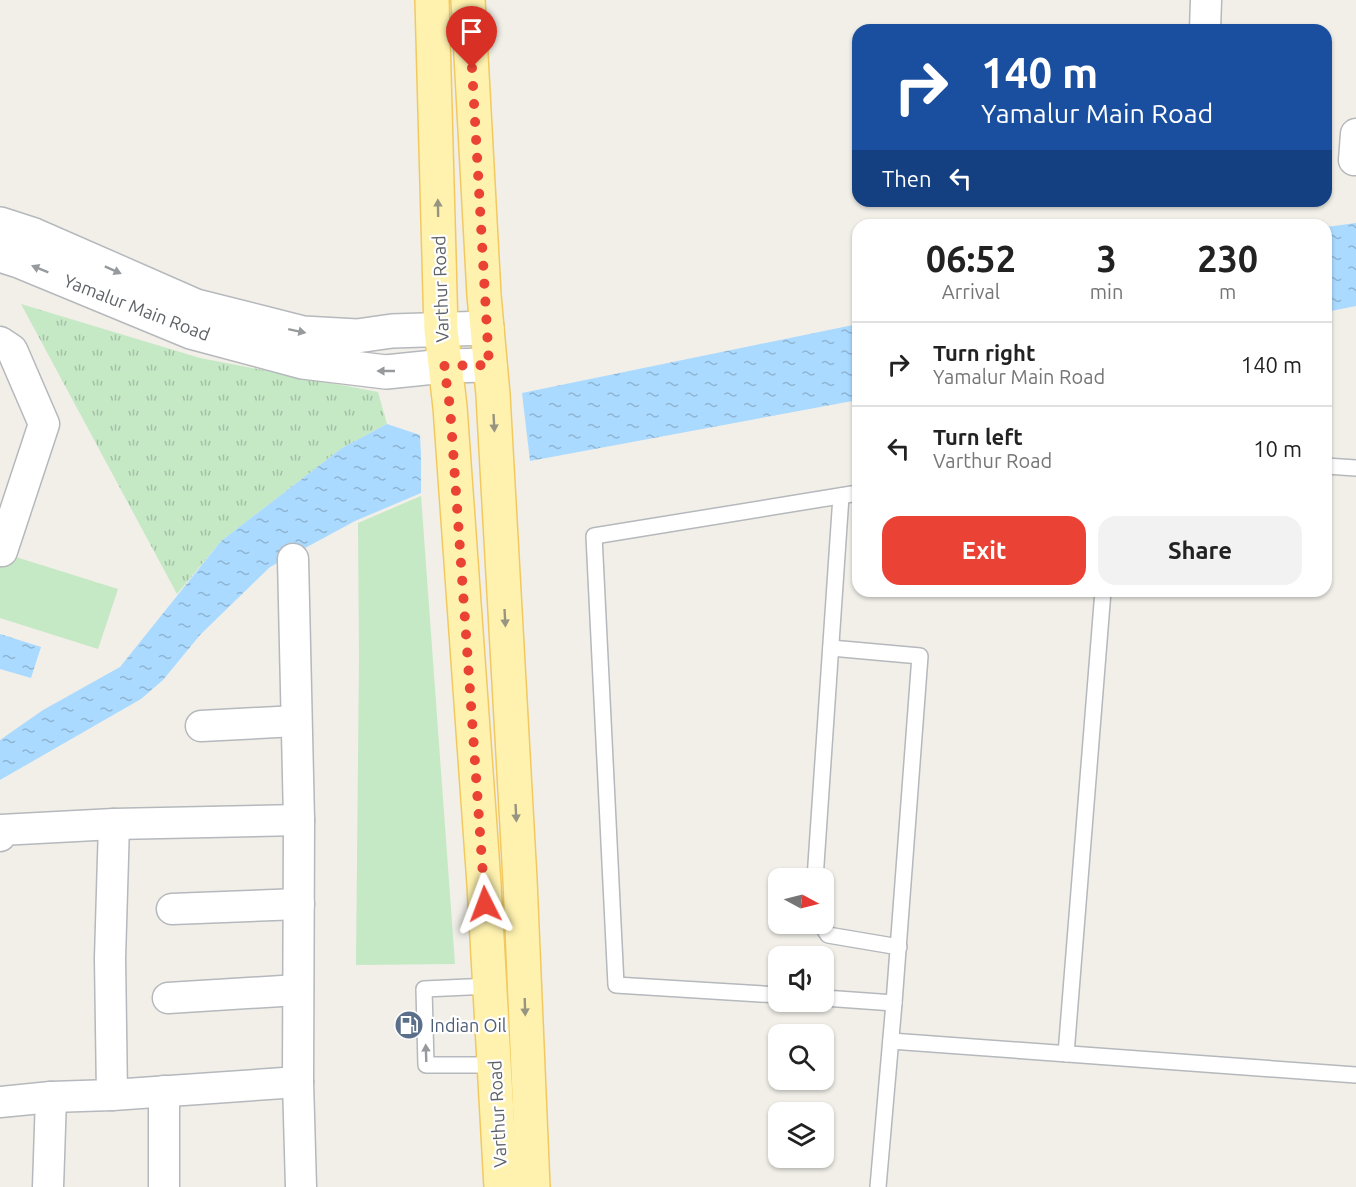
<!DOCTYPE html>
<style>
body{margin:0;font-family:Ubuntu,sans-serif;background:#f2f2f2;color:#222;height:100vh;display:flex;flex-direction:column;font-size:22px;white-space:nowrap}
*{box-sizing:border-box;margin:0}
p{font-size:20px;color:#767676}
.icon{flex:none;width:33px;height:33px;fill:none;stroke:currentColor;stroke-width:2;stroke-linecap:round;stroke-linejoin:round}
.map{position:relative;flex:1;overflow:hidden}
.sheet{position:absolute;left:852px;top:219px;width:480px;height:378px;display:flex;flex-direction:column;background:#fff;border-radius:18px;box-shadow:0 2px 4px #0004}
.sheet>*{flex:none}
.top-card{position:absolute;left:852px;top:24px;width:480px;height:183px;border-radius:18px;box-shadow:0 2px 4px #0004;background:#1a4fa0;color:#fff;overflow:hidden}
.needle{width:39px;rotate:97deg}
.fabs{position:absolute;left:768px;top:868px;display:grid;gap:12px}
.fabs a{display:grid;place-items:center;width:66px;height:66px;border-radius:12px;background:#fff;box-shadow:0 2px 4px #0004;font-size:30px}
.pin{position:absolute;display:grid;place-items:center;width:51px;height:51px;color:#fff;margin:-62px -26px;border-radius:50% 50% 50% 0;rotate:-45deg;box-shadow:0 0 6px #0007}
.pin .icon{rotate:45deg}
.me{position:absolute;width:66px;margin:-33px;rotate:357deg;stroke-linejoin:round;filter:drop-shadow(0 0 4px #0008)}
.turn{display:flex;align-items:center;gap:21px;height:126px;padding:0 30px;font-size:27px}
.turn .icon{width:78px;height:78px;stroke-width:2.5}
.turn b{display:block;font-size:42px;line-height:51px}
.then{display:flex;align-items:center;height:57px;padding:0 30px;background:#0003;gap:12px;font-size:22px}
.eta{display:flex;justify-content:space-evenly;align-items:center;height:102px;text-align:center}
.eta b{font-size:36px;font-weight:600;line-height:42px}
.cta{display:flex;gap:12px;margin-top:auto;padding:12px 30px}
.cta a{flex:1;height:69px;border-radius:18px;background:#ea4335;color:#fff;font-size:24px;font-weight:600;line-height:69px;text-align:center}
.cta a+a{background:#f2f2f2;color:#222}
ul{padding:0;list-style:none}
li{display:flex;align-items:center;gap:18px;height:84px;padding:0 30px;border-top:2px solid #e0e0e0}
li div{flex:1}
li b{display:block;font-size:22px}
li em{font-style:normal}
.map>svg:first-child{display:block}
.grass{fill:url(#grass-tufts)}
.park{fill:#c5e8c5}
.water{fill:url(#water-ripples)}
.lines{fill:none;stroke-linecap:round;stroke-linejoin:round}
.service-casing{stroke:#b5b8bc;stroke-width:18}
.minor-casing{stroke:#b5b8bc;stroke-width:33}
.tertiary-casing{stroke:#b5b8bc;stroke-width:36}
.primary-casing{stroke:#f2c960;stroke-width:36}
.service{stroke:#fff;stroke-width:15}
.minor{stroke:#fff;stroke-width:30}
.tertiary{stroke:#fff;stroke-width:33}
.primary{stroke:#fff2af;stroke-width:33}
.oneway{fill:#979581}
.oneway2{fill:#979a9d}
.route{stroke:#ea4335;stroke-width:10;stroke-dasharray:0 18}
.labels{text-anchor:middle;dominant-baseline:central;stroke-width:4.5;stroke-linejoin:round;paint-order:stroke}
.street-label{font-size:18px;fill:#5f6368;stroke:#fff}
.service-label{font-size:18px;fill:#4e5e75;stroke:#fff;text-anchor:start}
</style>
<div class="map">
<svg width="1356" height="1187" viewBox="0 0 1356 1187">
<defs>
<pattern id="grass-tufts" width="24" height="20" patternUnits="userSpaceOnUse" patternTransform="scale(1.5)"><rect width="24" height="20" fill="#c5e8c5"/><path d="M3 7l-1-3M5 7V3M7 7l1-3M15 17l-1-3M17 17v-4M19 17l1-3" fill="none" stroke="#a3c0a4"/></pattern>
<pattern id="water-ripples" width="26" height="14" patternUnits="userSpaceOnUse" patternTransform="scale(1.5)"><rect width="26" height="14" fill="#aadaff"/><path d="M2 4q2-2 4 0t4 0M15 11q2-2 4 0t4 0" fill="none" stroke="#8eb4d2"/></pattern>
</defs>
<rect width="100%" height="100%" fill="#f1efe8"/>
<!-- grass -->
<path class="grass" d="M21 304 200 358 378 392 387 424 342 448 221 541 177 594Z"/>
<!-- park -->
<g class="park">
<path d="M421 496 455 964 356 965 359 658 358 523Z"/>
<path d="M0 552 118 589 98 649 0 618Z"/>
</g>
<!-- water -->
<g class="water">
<path d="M1356 223V306L1326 312V227Z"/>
<path d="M858 324V400L530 461 522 393Z"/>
<path d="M387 424 420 435 421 455V493L355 521 270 567 200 635 163 680 141 699 0 780V740L43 710 120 667 221 541 342 448Z"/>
<path d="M0 634 41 647 31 678 0 669Z"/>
</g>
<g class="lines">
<!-- service casing -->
<g class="service-casing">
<g id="service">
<path d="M1326 466 1356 468"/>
<path d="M831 648 920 656 894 1003 878 1187"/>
<path d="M815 879 841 496"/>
<path d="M821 924 828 935 899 947"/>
<path d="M490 986 424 989 426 1065H494"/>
<path d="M778 995 616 985 594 536 858 493"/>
<path d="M824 998 894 1003"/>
<path d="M891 1041 1356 1075"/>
<path d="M1066 1054 1103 591"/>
</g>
</g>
<!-- minor casing -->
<g class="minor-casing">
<g id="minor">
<path d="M1205 30 1206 0"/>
<path d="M1356 134 1354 160H1356"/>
<path d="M0 342 12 350 44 424 2 551 0 550"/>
<path d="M293 559 299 820 298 1082 301 1187"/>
<path d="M201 726 296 721"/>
<path d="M0 836V830L114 824 299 820"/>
<path d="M172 909 299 904"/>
<path d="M168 998 298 990"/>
<path d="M112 1095 110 958 114 824"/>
<path d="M0 1102 51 1097 112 1095 298 1082"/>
<path d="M48 1187 51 1097"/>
<path d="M164 1187V1091"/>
</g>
</g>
<!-- tertiary casing -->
<g class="tertiary-casing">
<g id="tertiary">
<path d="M0 224 34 235 196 306 303 333 357 336 392 331 487 328"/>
<path d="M0 255 19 261 191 332 303 362 386 372 444 366 490 365"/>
</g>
</g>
<!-- primary casing -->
<g class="primary-casing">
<g id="primary">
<path d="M432 0 441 330 450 407 484 884 501 1187"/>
<path d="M468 0 484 295 493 395 520 880 533 1187"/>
</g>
</g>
<!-- service -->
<use href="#service" class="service"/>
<!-- minor -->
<use href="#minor" class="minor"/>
<!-- tertiary -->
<use href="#tertiary" class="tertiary"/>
<!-- primary -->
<use href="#primary" class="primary"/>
</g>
<!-- one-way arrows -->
<defs><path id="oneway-solid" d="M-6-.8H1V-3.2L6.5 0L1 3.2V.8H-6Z" transform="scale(1.5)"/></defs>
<g class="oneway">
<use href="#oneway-solid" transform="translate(438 208) rotate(-91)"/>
<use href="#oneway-solid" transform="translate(494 423) rotate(87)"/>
<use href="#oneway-solid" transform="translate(505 618) rotate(87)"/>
<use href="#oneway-solid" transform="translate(516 813) rotate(87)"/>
<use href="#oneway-solid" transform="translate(525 1007) rotate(88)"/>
</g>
<g class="oneway2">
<use href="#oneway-solid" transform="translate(40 269) rotate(-158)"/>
<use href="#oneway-solid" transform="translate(113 270) rotate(24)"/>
<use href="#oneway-solid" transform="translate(297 331) rotate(12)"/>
<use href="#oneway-solid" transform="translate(386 371) rotate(-180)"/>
<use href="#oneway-solid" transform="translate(426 1053) rotate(-92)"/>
</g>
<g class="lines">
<!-- route -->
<path class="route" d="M472 68 489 365 444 366 450 407 485 904"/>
</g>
<!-- icons -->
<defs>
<g id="fuel-disc" transform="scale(1.5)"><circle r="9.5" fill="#5c6f8a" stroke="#fff"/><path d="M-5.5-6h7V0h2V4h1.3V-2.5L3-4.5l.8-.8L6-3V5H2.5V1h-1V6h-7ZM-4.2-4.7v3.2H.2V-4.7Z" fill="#fff"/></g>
</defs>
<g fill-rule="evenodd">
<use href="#fuel-disc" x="409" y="1025"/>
</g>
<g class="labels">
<!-- street labels -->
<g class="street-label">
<text transform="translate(440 289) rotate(-92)">Varthur Road</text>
<text transform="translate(137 307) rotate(21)">Yamalur Main Road</text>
<text transform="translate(497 1114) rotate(-93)">Varthur Road</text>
</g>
<!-- service labels -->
<g class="service-label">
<text x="430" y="1025">Indian Oil</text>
</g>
</g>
</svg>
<div class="fabs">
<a><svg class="needle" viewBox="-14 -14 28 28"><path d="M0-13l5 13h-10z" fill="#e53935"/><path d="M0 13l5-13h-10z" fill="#767676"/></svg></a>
<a><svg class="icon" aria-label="sound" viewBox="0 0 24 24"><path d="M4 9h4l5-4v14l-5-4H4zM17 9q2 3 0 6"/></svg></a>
<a><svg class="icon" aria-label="search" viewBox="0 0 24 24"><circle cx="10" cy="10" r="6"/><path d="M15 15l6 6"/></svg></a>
<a><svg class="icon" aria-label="layers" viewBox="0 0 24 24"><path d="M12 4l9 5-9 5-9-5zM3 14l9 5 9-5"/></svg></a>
</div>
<div class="pin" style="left:472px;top:68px;background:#d93025"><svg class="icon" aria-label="arrive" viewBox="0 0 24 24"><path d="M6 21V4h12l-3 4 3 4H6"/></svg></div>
<svg class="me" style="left:485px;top:904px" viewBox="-20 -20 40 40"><path d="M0-17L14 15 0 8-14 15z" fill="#ea4335" stroke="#fff" stroke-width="4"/></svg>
<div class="top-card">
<div class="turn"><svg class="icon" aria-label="right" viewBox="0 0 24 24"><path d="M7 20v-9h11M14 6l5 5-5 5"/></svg><div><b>140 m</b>Yamalur Main Road</div></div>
<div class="then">Then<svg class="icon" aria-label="left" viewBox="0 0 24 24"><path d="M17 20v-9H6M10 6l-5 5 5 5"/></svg></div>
</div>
<section class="sheet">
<div class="eta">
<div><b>06:52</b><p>Arrival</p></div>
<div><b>3</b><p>min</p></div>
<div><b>230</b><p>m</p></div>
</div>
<ul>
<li><svg class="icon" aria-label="right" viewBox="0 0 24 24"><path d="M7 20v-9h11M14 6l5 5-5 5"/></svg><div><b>Turn right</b><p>Yamalur Main Road</p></div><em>140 m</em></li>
<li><svg class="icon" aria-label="left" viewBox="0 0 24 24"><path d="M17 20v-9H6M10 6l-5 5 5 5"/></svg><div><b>Turn left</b><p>Varthur Road</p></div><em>10 m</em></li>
</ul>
<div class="cta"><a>Exit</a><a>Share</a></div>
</section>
</div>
